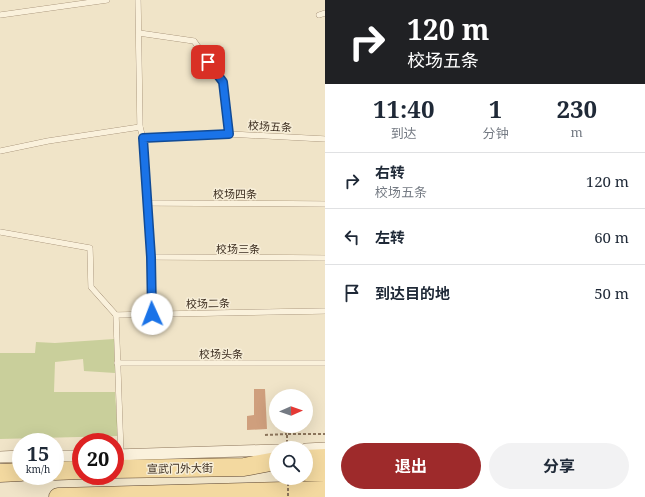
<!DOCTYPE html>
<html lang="zh">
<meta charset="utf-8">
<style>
body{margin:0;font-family:"Noto Serif","Noto Sans SC",serif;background:#f2f2f3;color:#1f2937;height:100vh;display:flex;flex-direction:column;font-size:15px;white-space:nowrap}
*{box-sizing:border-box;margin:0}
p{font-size:13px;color:#747a83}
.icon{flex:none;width:22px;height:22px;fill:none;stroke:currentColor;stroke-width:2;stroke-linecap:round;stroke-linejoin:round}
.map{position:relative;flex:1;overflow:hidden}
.drawer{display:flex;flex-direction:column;background:#fff;width:320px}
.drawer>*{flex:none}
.hud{background:#202124;color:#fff;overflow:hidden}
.needle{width:26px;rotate:88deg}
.tools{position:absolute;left:269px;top:389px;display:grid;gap:8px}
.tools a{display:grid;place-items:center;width:44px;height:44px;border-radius:50%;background:#fff;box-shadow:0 4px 16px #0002;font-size:20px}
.speed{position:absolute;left:12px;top:433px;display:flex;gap:8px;font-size:20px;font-weight:700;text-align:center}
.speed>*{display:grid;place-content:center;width:52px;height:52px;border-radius:50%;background:#fff;box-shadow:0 4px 16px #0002;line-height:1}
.speed small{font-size:10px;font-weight:400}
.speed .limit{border:6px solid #d22;background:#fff;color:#111}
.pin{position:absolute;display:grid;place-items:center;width:34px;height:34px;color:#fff;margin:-17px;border-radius:8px;box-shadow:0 2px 6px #0006}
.me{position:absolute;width:44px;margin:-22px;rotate:358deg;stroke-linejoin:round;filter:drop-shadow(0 0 3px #0008)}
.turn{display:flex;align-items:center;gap:14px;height:84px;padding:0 16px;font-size:18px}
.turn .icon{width:52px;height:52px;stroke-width:2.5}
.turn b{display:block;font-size:28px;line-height:34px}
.eta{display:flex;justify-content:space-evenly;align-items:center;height:68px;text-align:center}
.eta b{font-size:24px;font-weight:700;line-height:28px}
.action{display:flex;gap:8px;margin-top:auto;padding:8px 16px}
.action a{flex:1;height:46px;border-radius:24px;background:#9e2a2b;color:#fff;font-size:16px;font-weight:700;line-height:46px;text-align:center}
.action a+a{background:#f2f2f3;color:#1f2937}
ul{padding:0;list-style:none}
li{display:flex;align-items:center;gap:12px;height:56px;padding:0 16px;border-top:1px solid #e0e1e3}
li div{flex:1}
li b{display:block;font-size:15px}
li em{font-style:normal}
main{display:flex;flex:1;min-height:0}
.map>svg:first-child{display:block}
.green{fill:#c9cf9b}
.building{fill:#cf9f7d}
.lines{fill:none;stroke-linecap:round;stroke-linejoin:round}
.lane-casing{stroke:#8d765c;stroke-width:6}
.street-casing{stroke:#8d765c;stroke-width:12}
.primary-casing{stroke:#5b4430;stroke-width:19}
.path{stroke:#8d765c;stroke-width:2;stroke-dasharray:3 2;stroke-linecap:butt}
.lane{stroke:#faf1dc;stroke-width:5.5}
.street{stroke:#faf1dc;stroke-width:11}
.primary{stroke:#f3d9a0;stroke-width:18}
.path-bridge{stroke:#8d765c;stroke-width:2;stroke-dasharray:3 2;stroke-linecap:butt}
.route-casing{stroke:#114b97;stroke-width:10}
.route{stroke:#1a73e8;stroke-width:7}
.labels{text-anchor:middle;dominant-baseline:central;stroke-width:3;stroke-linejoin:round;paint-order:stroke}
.street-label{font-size:11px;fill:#3d2e20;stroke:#f7eed8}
</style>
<main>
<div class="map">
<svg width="325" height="497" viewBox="0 0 325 497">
<rect width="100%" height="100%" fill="#f0e4c8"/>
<!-- green -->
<path class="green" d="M114 339 115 373 84 371 83 359 55 362 54 392H115L118 436 0 439V353H35L36 342 55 343Z"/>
<!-- building -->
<path class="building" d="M254 389H265L267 429 247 430V416L254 415Z"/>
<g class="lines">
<!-- lane casing -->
<g class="lane-casing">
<g id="lane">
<path d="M138 0 140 127 143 138 151 257 152 314"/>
<path d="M0 15 107 0"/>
<path d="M319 15 325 13"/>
<path d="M139 33 194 41 223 82 229 134"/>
<path d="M143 138 229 134 325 139"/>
<path d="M0 151 48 141 140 127"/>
<path d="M146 203 325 204"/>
<path d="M0 232 90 248 91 287 116 315"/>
<path d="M151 257 325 258"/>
<path d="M117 363H325"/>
<path d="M121 456 116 315 325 311"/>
</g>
</g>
<!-- street casing -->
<g class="street-casing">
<g id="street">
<path d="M306 449 325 448"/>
<path d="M115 455 276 450"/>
<path d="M55 456H81"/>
<path d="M0 457 21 456"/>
</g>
</g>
<!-- primary casing -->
<g class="primary-casing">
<g id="primary">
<path d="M306 459 325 458"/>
<path d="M115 469 244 467 276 461"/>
<path d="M55 471 81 470"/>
<path d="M306 472H325"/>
<path d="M0 473 21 472"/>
<path d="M58 497 325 490"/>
</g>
</g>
<!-- path -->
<g class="path">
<path d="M265 435 287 434"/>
<path d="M287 448V434H325"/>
</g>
<!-- lane -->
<use href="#lane" class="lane"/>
<!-- street -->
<use href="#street" class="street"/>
<!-- primary -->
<use href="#primary" class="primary"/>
<!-- path-bridge -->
<path class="path-bridge" d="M288 478V497"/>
</g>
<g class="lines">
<!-- route casing -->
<g class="route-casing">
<path id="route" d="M152 314 151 257 143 138 229 134 223 82 208 62"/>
</g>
<!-- route -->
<use href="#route" class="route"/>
</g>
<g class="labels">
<!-- street labels -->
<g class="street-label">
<text transform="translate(270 126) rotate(3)">校场五条</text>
<text x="235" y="193">校场四条</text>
<text x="238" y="248">校场三条</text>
<text transform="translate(208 303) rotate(-1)">校场二条</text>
<text x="221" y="353">校场头条</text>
<text transform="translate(180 468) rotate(-1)">宣武门外大街</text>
</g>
</g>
</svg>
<div class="tools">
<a><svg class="needle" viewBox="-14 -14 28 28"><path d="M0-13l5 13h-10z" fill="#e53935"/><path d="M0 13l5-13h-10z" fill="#747a83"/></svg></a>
<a><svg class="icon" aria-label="search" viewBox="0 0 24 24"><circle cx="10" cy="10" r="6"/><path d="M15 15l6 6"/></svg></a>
</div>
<div class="speed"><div>15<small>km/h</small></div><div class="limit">20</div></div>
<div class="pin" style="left:208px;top:62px;background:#d93025"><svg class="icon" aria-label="arrive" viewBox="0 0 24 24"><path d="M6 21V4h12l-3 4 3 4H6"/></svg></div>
<svg class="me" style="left:152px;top:314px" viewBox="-20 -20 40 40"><circle r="19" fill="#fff"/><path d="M0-13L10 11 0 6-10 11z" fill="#1a73e8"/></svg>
</div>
<section class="drawer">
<div class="hud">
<div class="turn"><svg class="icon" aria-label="right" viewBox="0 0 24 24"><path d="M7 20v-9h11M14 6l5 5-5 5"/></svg><div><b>120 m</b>校场五条</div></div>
</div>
<div class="eta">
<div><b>11:40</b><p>到达</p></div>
<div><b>1</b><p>分钟</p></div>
<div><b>230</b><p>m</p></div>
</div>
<ul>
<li><svg class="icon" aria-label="right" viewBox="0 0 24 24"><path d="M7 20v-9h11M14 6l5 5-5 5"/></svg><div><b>右转</b><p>校场五条</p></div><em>120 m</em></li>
<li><svg class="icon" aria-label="left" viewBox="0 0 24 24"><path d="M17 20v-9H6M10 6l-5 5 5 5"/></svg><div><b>左转</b></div><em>60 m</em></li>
<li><svg class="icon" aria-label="arrive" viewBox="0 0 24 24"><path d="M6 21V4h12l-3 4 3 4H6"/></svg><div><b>到达目的地</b></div><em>50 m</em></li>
</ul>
<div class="action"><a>退出</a><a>分享</a></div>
</section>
</main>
